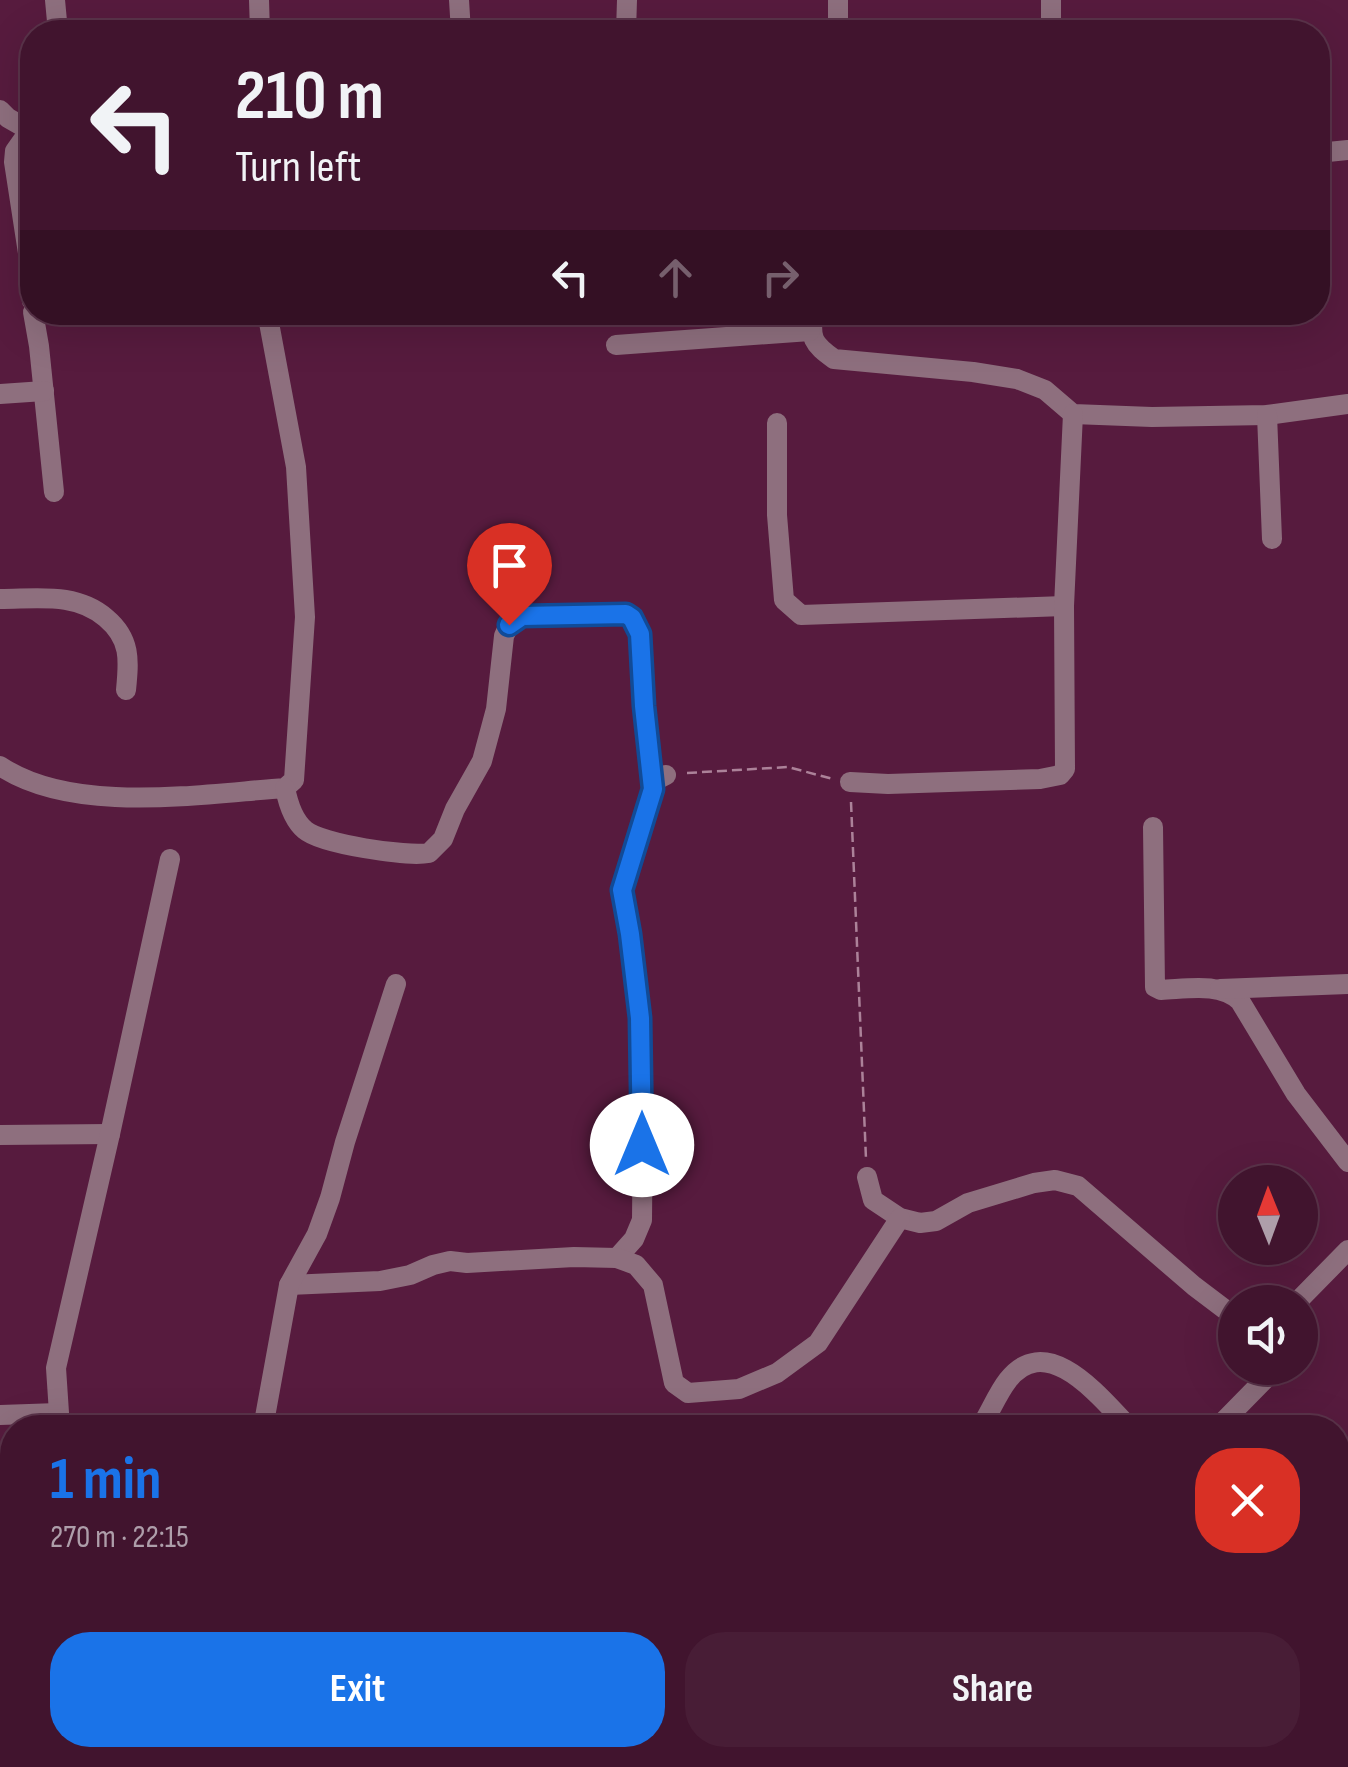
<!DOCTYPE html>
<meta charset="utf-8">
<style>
body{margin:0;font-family:"Sofia Sans Condensed",sans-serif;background:#481d36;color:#f1f3f6;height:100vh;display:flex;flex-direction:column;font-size:38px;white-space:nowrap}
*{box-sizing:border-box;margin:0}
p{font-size:32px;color:#ae9eaa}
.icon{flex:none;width:55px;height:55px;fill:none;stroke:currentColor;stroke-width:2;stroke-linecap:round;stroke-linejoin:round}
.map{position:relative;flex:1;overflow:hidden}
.sheet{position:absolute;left:0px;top:1415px;width:1350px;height:352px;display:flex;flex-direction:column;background:#41142e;border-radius:40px 40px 0 0;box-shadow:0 10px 40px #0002,0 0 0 2px #5a334a}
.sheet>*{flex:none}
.top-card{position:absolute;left:20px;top:20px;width:1310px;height:305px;border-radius:40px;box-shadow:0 10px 40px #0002,0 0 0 2px #5a334a;background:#41142e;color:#f1f3f6;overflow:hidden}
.needle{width:65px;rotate:359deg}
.buttons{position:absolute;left:1218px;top:1165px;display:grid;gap:20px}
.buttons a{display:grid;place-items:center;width:100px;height:100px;border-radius:50%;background:#41142e;box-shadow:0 10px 40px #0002,0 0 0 2px #5a334a;font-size:50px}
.pin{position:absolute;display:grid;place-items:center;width:85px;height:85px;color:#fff;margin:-102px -42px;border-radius:50% 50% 50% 0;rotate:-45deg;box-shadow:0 0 10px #0007}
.pin .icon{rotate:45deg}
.me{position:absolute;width:110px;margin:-55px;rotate:0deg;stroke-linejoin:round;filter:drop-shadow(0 0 8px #0008)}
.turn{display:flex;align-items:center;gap:35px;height:210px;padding:0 50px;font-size:45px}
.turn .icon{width:130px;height:130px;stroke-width:2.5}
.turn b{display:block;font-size:70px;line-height:85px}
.lanes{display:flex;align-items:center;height:95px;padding:0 50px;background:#0003;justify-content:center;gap:50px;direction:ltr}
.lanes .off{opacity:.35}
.round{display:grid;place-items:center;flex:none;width:105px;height:105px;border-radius:40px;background:#481d36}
.summary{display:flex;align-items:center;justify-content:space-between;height:170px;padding:0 50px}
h1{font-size:60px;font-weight:700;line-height:75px;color:#1a73e8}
.action{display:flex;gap:20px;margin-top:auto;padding:20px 50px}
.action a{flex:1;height:115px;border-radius:40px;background:#1a73e8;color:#fff;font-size:40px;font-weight:700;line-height:115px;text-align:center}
.action a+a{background:#481d36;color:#f1f3f6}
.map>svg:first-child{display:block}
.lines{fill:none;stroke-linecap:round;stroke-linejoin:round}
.stream{stroke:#818044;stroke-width:5}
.path{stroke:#ac8299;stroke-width:2.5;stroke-dasharray:10 5;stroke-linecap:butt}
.street{stroke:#8e6f7e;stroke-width:20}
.route-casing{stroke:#114b97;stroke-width:25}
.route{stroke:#1a73e8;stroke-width:18}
</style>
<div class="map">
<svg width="1348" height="1767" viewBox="0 0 1348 1767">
<rect width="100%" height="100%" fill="#571b3e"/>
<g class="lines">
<!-- stream -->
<path class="stream" d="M551 1755 569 1767"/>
<!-- path -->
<g class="path">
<path d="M687 773 788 767 833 779"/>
<path d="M851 802 866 1159"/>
</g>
<!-- street -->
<g class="street">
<path d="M55 0 58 32"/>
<path d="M259 0 260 32"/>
<path d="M459 0 461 32"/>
<path d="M1051 0V32"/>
<path d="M626 32 627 0"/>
<path d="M838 32V0"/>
<path d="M0 110 8 118 29 130"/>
<path d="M32 127 15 151 14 162 32 279V301"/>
<path d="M1318 153 1348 150"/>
<path d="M33 312 39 346 54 492"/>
<path d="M814 312C809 338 813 344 834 359L973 372 1017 379 1045 390 1073 414 1152 417 1267 415 1348 404"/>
<path d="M270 319 292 312"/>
<path d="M616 345 810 331"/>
<path d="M0 394 44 391"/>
<path d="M1267 415 1272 539"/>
<path d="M777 423V515L784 600 801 615 1064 606"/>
<path d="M0 599C38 599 76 592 106 618 131 639 129 660 126 690"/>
<path d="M0 766C73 815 200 794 285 788L294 780 305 617 296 467 267 312"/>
<path d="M850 782 888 784 1040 779 1060 775 1065 769 1064 606 1073 414"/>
<path d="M285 788C288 803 293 820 305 830 321 844 407 857 429 853L443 839 455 809 482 761 496 709 504 636 509 625 522 616 625 614 632 618 640 634 644 706 653 789"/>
<path d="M1153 827 1155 987 1161 990C1187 989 1220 982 1240 1001L1296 1094 1348 1162"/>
<path d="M1220 989 1348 984"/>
<path d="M0 1135 110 1134"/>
<path d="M867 1177 873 1200 900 1218 920 1223 936 1221 968 1203 1034 1183 1055 1180 1078 1186 1194 1286 1235 1317"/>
<path d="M617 1258 634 1239 642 1220 643 1108 641 1018 630 934 622 890 653 789 658 779 666 775"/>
<path d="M289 1285 380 1281 410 1275 433 1265 450 1261 467 1263 574 1257 617 1258 636 1265 653 1285 674 1383 688 1393 739 1389 777 1373 818 1343 900 1218"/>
<path d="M1297 1302 1348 1250"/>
<path d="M0 1415 58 1413"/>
<path d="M60 1428 56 1368 110 1134 170 859"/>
<path d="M263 1428 289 1285 317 1234 330 1198 345 1142 396 984"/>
<path d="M980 1428C990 1413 997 1394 1008 1380 1048 1329 1102 1400 1130 1428"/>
<path d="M1217 1428 1268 1376 1272 1368"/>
<path d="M1338 1578 1348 1565"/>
<path d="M1338 1643 1348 1654"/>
<path d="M0 1665 12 1664"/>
<path d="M1192 1755 1203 1767"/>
<path d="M1145 1767 1156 1755"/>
</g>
</g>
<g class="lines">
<!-- route casing -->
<g class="route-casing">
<path id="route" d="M509 625 522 616 626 614 632 618 640 634 644 706 653 789 622 890 630 934 640 1018 642 1145"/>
</g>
<!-- route -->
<use href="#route" class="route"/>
</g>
</svg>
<div class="buttons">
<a><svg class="needle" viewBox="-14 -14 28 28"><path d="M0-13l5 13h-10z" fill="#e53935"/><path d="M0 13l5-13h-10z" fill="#ae9eaa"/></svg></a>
<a><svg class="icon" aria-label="sound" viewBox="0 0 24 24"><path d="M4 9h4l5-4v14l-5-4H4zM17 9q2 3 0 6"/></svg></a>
</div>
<div class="pin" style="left:509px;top:625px;background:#d93025"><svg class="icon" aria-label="arrive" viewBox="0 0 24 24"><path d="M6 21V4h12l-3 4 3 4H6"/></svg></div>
<svg class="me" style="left:642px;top:1145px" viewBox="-20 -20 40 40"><circle r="19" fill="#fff"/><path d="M0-13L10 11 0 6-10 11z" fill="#1a73e8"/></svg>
<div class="top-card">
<div class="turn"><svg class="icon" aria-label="left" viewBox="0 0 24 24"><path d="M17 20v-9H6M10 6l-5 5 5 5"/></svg><div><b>210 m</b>Turn left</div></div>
<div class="lanes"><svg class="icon" aria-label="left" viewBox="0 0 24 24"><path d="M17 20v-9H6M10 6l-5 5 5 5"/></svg><svg class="icon off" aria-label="ahead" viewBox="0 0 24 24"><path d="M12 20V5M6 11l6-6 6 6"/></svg><svg class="icon off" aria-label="right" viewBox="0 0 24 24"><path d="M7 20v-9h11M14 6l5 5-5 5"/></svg></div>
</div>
<section class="sheet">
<div class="summary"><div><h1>1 min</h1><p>270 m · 22:15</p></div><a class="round" style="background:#d93025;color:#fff"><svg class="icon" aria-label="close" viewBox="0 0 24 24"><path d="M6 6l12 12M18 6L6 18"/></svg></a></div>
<div class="action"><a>Exit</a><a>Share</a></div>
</section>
</div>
